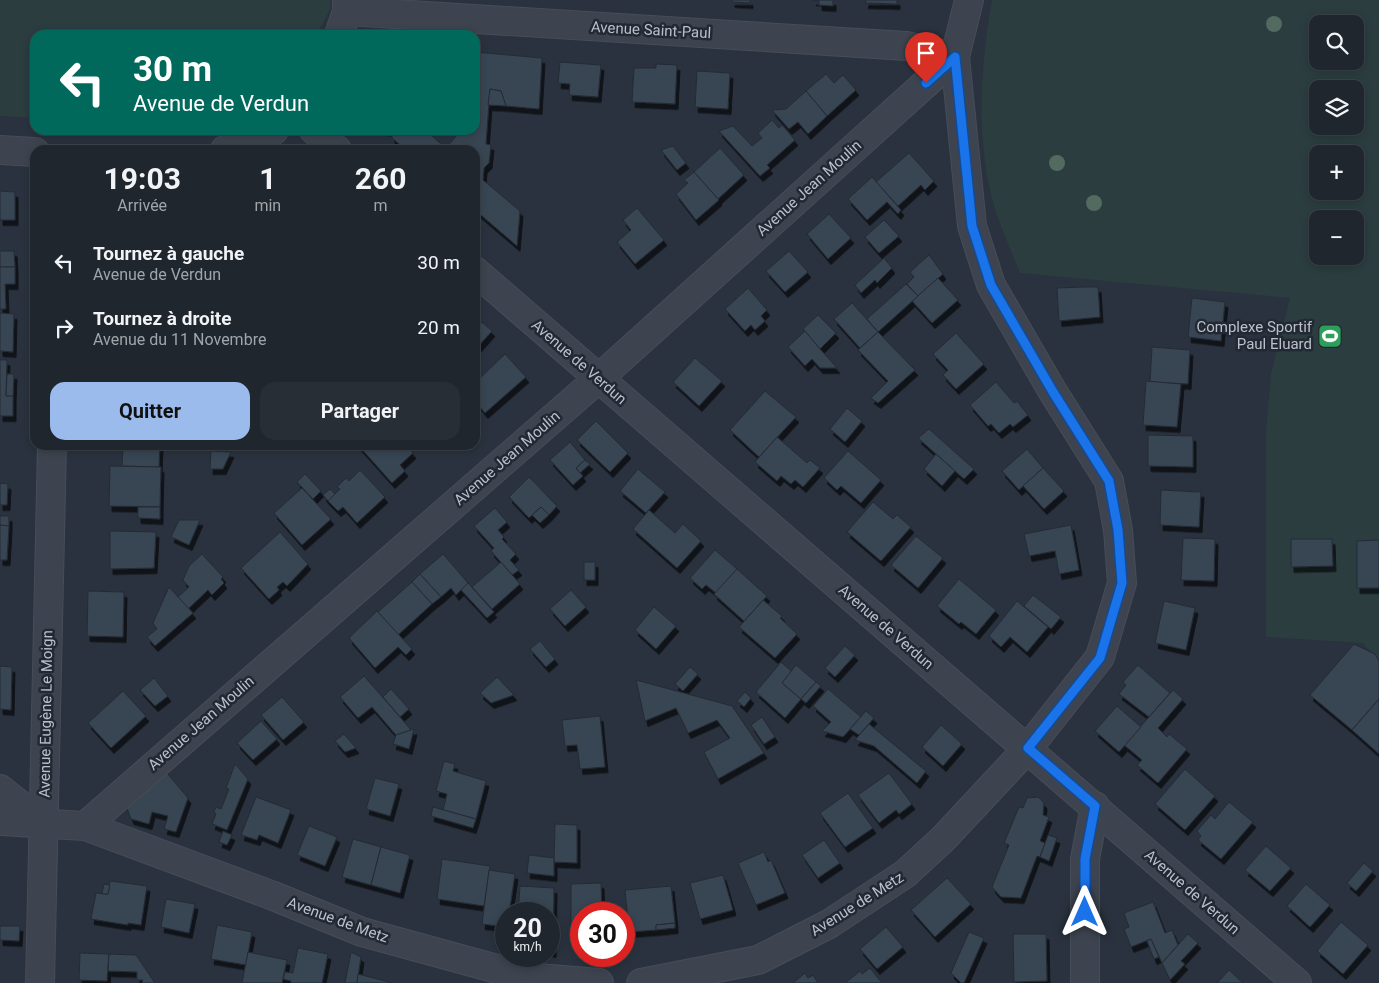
<!DOCTYPE html>
<html lang="fr">
<meta charset="utf-8">
<style>
body{margin:0;font-family:Roboto,sans-serif;background:#272e36;color:#f1f3f6;height:100vh;display:flex;flex-direction:column;font-size:19px;white-space:nowrap}
*{box-sizing:border-box;margin:0}
p{font-size:16px;color:#a1a5aa}
.icon{flex:none;width:28px;height:28px;fill:none;stroke:currentColor;stroke-width:2;stroke-linecap:round;stroke-linejoin:round}
.map{position:relative;flex:1;overflow:hidden}
.drawer{position:absolute;left:30px;top:145px;width:450px;height:305px;display:flex;flex-direction:column;background:#1f262e;border-radius:15px;box-shadow:0 2px 8px #0003,0 0 0 1px #3c434a}
.drawer>*{flex:none}
.banner{position:absolute;left:30px;top:30px;width:450px;height:105px;border-radius:15px;box-shadow:0 2px 8px #0003,0 0 0 1px #3c434a;background:#00695c;color:#fff;overflow:hidden}
.tools{position:absolute;left:1309px;top:15px;display:grid;gap:10px}
.tools a{display:grid;place-items:center;width:55px;height:55px;border-radius:10px;background:#1f262e;box-shadow:0 2px 8px #0003,0 0 0 1px #3c434a;font-size:25px}
.speed{position:absolute;left:495px;top:902px;display:flex;gap:10px;font-size:25px;font-weight:700;text-align:center}
.speed>*{display:grid;place-content:center;width:65px;height:65px;border-radius:50%;background:#1f262e;box-shadow:0 2px 8px #0003,0 0 0 1px #3c434a;line-height:1}
.speed small{font-size:12px;font-weight:400}
.speed .limit{border:8px solid #d22;background:#fff;color:#111}
.pin{position:absolute;display:grid;place-items:center;width:42px;height:42px;color:#fff;margin:-51px -21px;border-radius:50% 50% 50% 0;rotate:-45deg;box-shadow:0 0 5px #0007}
.pin .icon{rotate:45deg}
.me{position:absolute;width:55px;margin:-28px;rotate:0deg;stroke-linejoin:round;filter:drop-shadow(0 0 4px #0008)}
.turn{display:flex;align-items:center;gap:18px;height:105px;padding:0 20px;font-size:22px}
.turn .icon{width:65px;height:65px;stroke-width:2.5}
.turn b{display:block;font-size:35px;line-height:42px}
.eta{display:flex;justify-content:space-evenly;align-items:center;height:85px;text-align:center}
.eta b{font-size:30px;font-weight:700;line-height:35px}
.primary-button{display:flex;gap:10px;margin-top:auto;padding:10px 20px}
.primary-button a{flex:1;height:58px;border-radius:15px;background:#9bbbec;color:#111;font-size:20px;font-weight:700;line-height:58px;text-align:center}
.primary-button a+a{background:#272e36;color:#f1f3f6}
ul{padding:0;list-style:none}
li{display:flex;align-items:center;gap:15px;height:65px;padding:0 20px}
li div{flex:1}
li b{display:block;font-size:19px}
li em{font-style:normal}
.map>svg:first-child{display:block}
.green{fill:#2b3d3f;fill-rule:evenodd}
.building{fill:#394452;stroke:#242b36;filter:url(#shadow)}
.lines{fill:none;stroke-linecap:round;stroke-linejoin:round}
.minor-casing{stroke:#474d58;stroke-width:30}
.minor{stroke:#3d444f;stroke-width:28}
.tree{fill:#526a60}
.route-casing{stroke:#114b97;stroke-width:12}
.route{stroke:#1a73e8;stroke-width:9}
.labels{text-anchor:middle;dominant-baseline:central;stroke-width:5;stroke-linejoin:round;paint-order:stroke}
.street-label{font-size:15px;fill:#bac0c9;stroke:#222934}
.poi-label{font-size:15px;fill:#bac0c9;stroke:#222934;text-anchor:end}
</style>
<div class="map">
<svg width="1379" height="983" viewBox="0 0 1379 983">
<defs>
<filter id="shadow"><feDropShadow dx="3" dy="5.5" stdDeviation="0" flood-color="#0009"/></filter>
</defs>
<rect width="100%" height="100%" fill="#29323e"/>
<!-- green -->
<g class="green">
<path d="M0 0H330L331 7 317 35H35V118L0 116Z"/>
<path d="M992 0H1379V661L1363 643 1266 637V433L1271 374 1290 298 1020 273C1012 253 1003 233 996 212 975 145 980 69 992 0ZM1318 24H1355V61H1318ZM1318 89H1355V126H1318ZM1318 154H1355V191H1318ZM1318 219H1355V256H1318Z"/>
</g>
<!-- building -->
<g class="building">
<path d="M732 0H750V3L732 2Z"/>
<path d="M813 0H833V6L819 5V0Z"/>
<path d="M866 0H897V4L865 3Z"/>
<path d="M475 52 542 58 539 109 506 106 501 91 490 89 486 144 491 145 489 163 484 168 483 180 520 211 517 246 475 210V150H406L392 138V130H384H425L446 148 457 135V130H475Z"/>
<path d="M560 62 601 65 598 97 569 95 570 84 558 83Z"/>
<path d="M656 64 677 65 675 104 632 102 634 68H656Z"/>
<path d="M697 71 730 73 728 109 695 107Z"/>
<path d="M826 74 834 83 843 75 856 90 827 116 806 91Z"/>
<path d="M490 89 501 91 506 106 488 105Z"/>
<path d="M806 91 827 116 808 134 798 122 789 129 772 110 786 109Z"/>
<path d="M772 120 779 128 782 125 795 140 767 165 770 168 760 176 719 131 733 126 752 146 762 138 758 133Z"/>
<path d="M673 146 686 163 677 170 661 150Z"/>
<path d="M720 148 744 175 718 199 694 172Z"/>
<path d="M909 153 934 181 925 190 921 185 898 206 876 182Z"/>
<path d="M694 172 719 200 696 220 676 194 688 183 684 180Z"/>
<path d="M872 177 901 210 898 214 887 202 867 220 848 199Z"/>
<path d="M0 191 15 192V220H0Z"/>
<path d="M637 208 664 240 635 264 617 242 631 230 623 220Z"/>
<path d="M829 214 851 238 828 259 807 234Z"/>
<path d="M884 220 899 236 879 253 865 237Z"/>
<path d="M0 251H14L15 267H0Z"/>
<path d="M789 251 808 272 785 292 766 271Z"/>
<path d="M929 255 943 274 918 296 907 284 914 277 910 272Z"/>
<path d="M884 258 892 268 877 283 875 280 861 293 855 285Z"/>
<path d="M0 267H15V284H5L6 309H0Z"/>
<path d="M938 278 958 300 932 323 912 301Z"/>
<path d="M906 284 918 296 878 332 867 319Z"/>
<path d="M1084 287H1098L1100 317 1059 321 1057 288Z"/>
<path d="M748 288 767 310 761 316 765 321 755 330 751 325 745 331 725 309Z"/>
<path d="M1192 298 1225 302 1221 341 1188 337Z"/>
<path d="M852 303 878 332 860 348 834 319Z"/>
<path d="M0 313 14 314 13 352 0 351Z"/>
<path d="M818 315 836 333 820 349 803 329Z"/>
<path d="M482 322 492 331 475 350V331Z"/>
<path d="M805 331 820 349 837 368H820L812 359 805 366 788 347Z"/>
<path d="M878 332 915 370 878 403 871 398 888 381 858 350Z"/>
<path d="M956 333 984 364 956 389 943 375 948 370 933 354Z"/>
<path d="M1152 347 1190 350 1188 384 1150 382Z"/>
<path d="M505 354 526 377 485 413 475 401V383Z"/>
<path d="M695 358 722 381 699 406 673 382Z"/>
<path d="M0 360H7L6 396H13V416H0Z"/>
<path d="M7 374H14L13 396H6Z"/>
<path d="M1146 381 1181 384 1177 427 1143 425Z"/>
<path d="M996 382 1014 403 1017 401 1028 415 1013 427 1010 424 999 433 991 424 988 426 970 405Z"/>
<path d="M765 391 796 417 759 457 730 430Z"/>
<path d="M847 408 862 421 845 442 830 429Z"/>
<path d="M596 421 628 453 610 472 577 440Z"/>
<path d="M929 429 974 469 964 479 918 438Z"/>
<path d="M1148 435 1193 436V467L1148 466Z"/>
<path d="M777 437 807 463 810 460 820 468 803 487 795 480 791 484 781 476 777 481 755 462Z"/>
<path d="M570 442 585 460 576 468 583 476 573 485 550 460Z"/>
<path d="M123 445H160L159 467 122 466Z"/>
<path d="M358 445H406L413 453 400 465 405 471 392 483Z"/>
<path d="M1027 449 1043 468 1019 490 1002 471Z"/>
<path d="M211 451 231 452 223 469H210Z"/>
<path d="M848 451 881 480 861 503 841 486 837 490 824 478Z"/>
<path d="M936 454 955 471 942 486 924 469Z"/>
<path d="M585 460 590 464 580 473 576 468Z"/>
<path d="M110 466 161 467 160 507 109 506Z"/>
<path d="M1043 468 1064 491 1044 509 1023 486Z"/>
<path d="M638 469 665 492 646 513 620 491Z"/>
<path d="M360 470 385 497 357 523 343 507 338 511 328 501 340 489 337 487 346 478 349 481Z"/>
<path d="M305 474 321 491 313 499 297 482Z"/>
<path d="M529 477 557 506 549 515 541 507 529 518 509 497Z"/>
<path d="M0 483 8 484 7 505H0Z"/>
<path d="M302 488 331 519 302 545 274 513Z"/>
<path d="M330 489 335 494 328 501 323 495Z"/>
<path d="M1161 490 1201 492 1199 527 1160 525Z"/>
<path d="M873 502 893 519 897 515 911 527 881 561 847 532Z"/>
<path d="M138 507H160V519L138 518Z"/>
<path d="M541 507 549 515 540 523 532 515Z"/>
<path d="M495 508 507 522 498 530 504 537 502 539 516 554 510 560 519 570 512 575 491 551 494 548 474 526Z"/>
<path d="M649 510 675 533 683 524 701 541 677 568 633 529Z"/>
<path d="M0 516H9V526L0 525Z"/>
<path d="M179 520H200L189 545 171 537Z"/>
<path d="M0 525 9 526 7 560H0Z"/>
<path d="M1071 525 1079 570 1059 574 1055 551 1029 556 1024 534Z"/>
<path d="M110 531 156 532 154 568 110 569Z"/>
<path d="M280 532 308 564 287 586 283 582 277 587 279 590 269 599 241 568Z"/>
<path d="M916 536 943 558 918 588 891 565Z"/>
<path d="M1183 538 1215 539 1214 581 1181 580Z"/>
<path d="M1291 539H1332L1333 566 1291 567Z"/>
<path d="M1379 540V588H1357V541Z"/>
<path d="M715 550 737 569 716 593 706 585 702 589 690 578Z"/>
<path d="M202 554 223 577 221 579 224 583 212 595 208 590 188 609 178 597 189 587 183 580 189 566Z"/>
<path d="M443 554 468 583 456 595 451 588 441 597 420 574Z"/>
<path d="M501 562 520 584 492 609 472 587Z"/>
<rect x="584" y="562" width="11" height="18"/>
<path d="M737 569 767 596 744 621 714 594Z"/>
<path d="M420 574 441 597 432 604 412 582Z"/>
<path d="M959 579 996 610 976 634 961 622 959 624 937 606Z"/>
<path d="M412 582 432 604 398 635 378 612Z"/>
<path d="M468 583 494 612 487 618 461 590Z"/>
<path d="M169 587 193 613 155 646 147 637 157 629 153 623Z"/>
<path d="M571 590 586 607 565 626 550 609Z"/>
<path d="M88 591 124 592 123 637 87 636Z"/>
<path d="M1033 595 1061 617 1051 629 1024 606Z"/>
<path d="M763 600 782 616 780 618 797 634 775 658 739 627Z"/>
<path d="M1017 601 1048 627 1027 652 1010 637 1001 647 989 636Z"/>
<path d="M1164 601 1195 608 1186 650 1155 643Z"/>
<path d="M654 607 676 626 656 649 635 630Z"/>
<path d="M377 611 412 649 406 655 398 647 375 668 349 638Z"/>
<path d="M540 641 555 659 546 667 530 649Z"/>
<path d="M1354 644 1375 654 1379 661V699L1352 730 1310 695Z"/>
<path d="M845 646 855 655 835 677 825 668Z"/>
<path d="M781 662 792 672 782 683 801 699 785 718 756 692Z"/>
<path d="M796 665 816 682 801 699 782 683Z"/>
<path d="M1138 665 1170 693 1149 717 1119 694 1126 685 1123 682Z"/>
<path d="M0 666 12 667 11 710 0 709Z"/>
<path d="M690 667 698 674 683 691 675 684Z"/>
<path d="M364 676 400 717 411 730 396 735 372 707 358 718 340 697Z"/>
<path d="M497 677 514 695 491 703 480 693Z"/>
<path d="M154 678 168 696 155 706 140 690Z"/>
<path d="M636 680 732 706 764 753 718 779 704 752 730 738 717 720 688 733 676 708 645 721Z"/>
<path d="M816 682 821 686 806 703 801 699Z"/>
<path d="M391 689 409 709 400 717 383 697Z"/>
<path d="M828 689 861 717 843 737 822 731 831 722 813 706Z"/>
<path d="M1173 690 1183 699 1158 728 1167 737 1169 734 1187 749 1158 783 1137 765 1142 760 1124 745Z"/>
<path d="M123 691 146 716 111 748 88 723Z"/>
<path d="M745 692 751 698 744 707 737 701Z"/>
<path d="M282 697 304 722 283 740 261 715Z"/>
<path d="M1379 699V754L1352 730Z"/>
<path d="M1117 706 1141 727 1119 752 1095 731Z"/>
<path d="M866 711 874 718 859 735 850 729Z"/>
<path d="M600 716 605 767 580 769 577 745 565 746 562 720Z"/>
<path d="M762 717 775 737 764 744 751 725Z"/>
<path d="M261 721 277 739 253 760 237 743Z"/>
<path d="M869 724 926 771 917 783 874 746 855 740Z"/>
<path d="M941 725 962 744 943 766 922 747Z"/>
<path d="M414 729 409 749 393 744 396 735Z"/>
<path d="M344 734 356 748 345 752 335 741Z"/>
<path d="M444 761 455 764 453 771 486 781 476 819 443 810 447 794 436 791Z"/>
<path d="M235 764 248 779 227 830 212 824 216 814 214 812 216 807 221 809 229 789 226 788Z"/>
<path d="M1185 769 1215 796 1185 830 1155 804Z"/>
<path d="M167 773 188 798 176 832 164 829 168 816 152 812 149 824 131 819 127 808Z"/>
<path d="M889 773 912 804 899 814 896 810 879 823 858 795Z"/>
<path d="M375 778 399 784 390 816 366 809Z"/>
<path d="M848 793 873 828 845 847 820 813Z"/>
<path d="M256 797 291 810 278 843 259 835 257 840 241 835Z"/>
<path d="M1038 797 1044 803 1043 815 1049 817 1040 841 1045 843 1040 857 1037 856 1021 898 1001 897 992 887 1009 845 1004 843 1019 807 1023 808 1027 798Z"/>
<path d="M1229 802 1253 822 1221 859 1198 840 1201 836 1197 831 1211 815 1215 819Z"/>
<path d="M433 807 476 819 473 828 431 816Z"/>
<path d="M555 824 577 825V863L554 862Z"/>
<path d="M309 826 337 837 325 866 297 855Z"/>
<path d="M223 831 232 835 227 845 219 842Z"/>
<path d="M1048 835 1057 838 1049 861 1040 857Z"/>
<path d="M353 839 381 847 371 885 342 877Z"/>
<path d="M824 840 840 863 818 878 802 855Z"/>
<path d="M1266 846 1291 868 1270 891 1245 870Z"/>
<path d="M381 847 410 855 400 893 371 885Z"/>
<path d="M764 852 768 862 771 860 785 893 756 905 738 863Z"/>
<path d="M529 855 554 858V876L527 873Z"/>
<path d="M442 859 490 866 484 906 437 899Z"/>
<path d="M1364 863 1373 871 1356 891 1347 883Z"/>
<path d="M489 870 515 874 509 914H506V927L482 924Z"/>
<path d="M723 875 733 910 700 919 690 883Z"/>
<path d="M947 878 971 904 935 937 911 910Z"/>
<path d="M110 881 147 886 141 925 128 923V925L91 919 96 893 108 894Z"/>
<path d="M601 883 602 914H581V932H571V884Z"/>
<path d="M104 884 110 885 108 894H102Z"/>
<path d="M1306 884 1330 905 1310 927 1287 906Z"/>
<path d="M520 886 554 888 553 952 549 951V914H518Z"/>
<path d="M671 886 675 923 656 925V930L629 932 625 890Z"/>
<path d="M166 899 195 904 189 933 161 927Z"/>
<path d="M1153 902 1165 933 1172 930 1178 945 1162 963 1151 939 1131 947 1124 929 1129 927 1124 913Z"/>
<path d="M1341 922 1368 945 1343 974 1317 951Z"/>
<path d="M675 923V928L656 930V925Z"/>
<path d="M217 925 252 932 246 965 211 959Z"/>
<path d="M0 926H20L19 941 0 940Z"/>
<path d="M886 927 903 947 877 969 860 949Z"/>
<path d="M969 932 984 938 964 983H961L951 973Z"/>
<path d="M1013 934H1046L1047 981 1014 982Z"/>
<path d="M1188 934 1198 943 1181 961 1185 964 1170 980 1162 963Z"/>
<path d="M1151 939 1159 957 1154 959 1147 941Z"/>
<path d="M298 948 328 954 322 983H291V981L283 979 285 972 293 973Z"/>
<path d="M248 952 287 960 282 983H242Z"/>
<path d="M351 952 361 957 357 983H345Z"/>
<path d="M80 953 109 954 107 981 79 980Z"/>
<path d="M109 954 136 955 155 983H142L143 980H137V972L108 971Z"/>
<path d="M870 968 882 983H845L860 971 862 974Z"/>
<path d="M1229 970 1243 983H1217Z"/>
<path d="M805 973 808 978 813 975 818 983H793Z"/>
<path d="M358 974 393 983H357Z"/>
</g>
<g class="lines">
<!-- minor casing -->
<g class="minor-casing">
<g id="minor">
<path d="M347 11 907 46 955 57"/>
<path d="M339 35 347 11V0"/>
<path d="M314 130 337 150"/>
<path d="M0 150 35 152"/>
<path d="M225 150 268 135 274 130"/>
<path d="M475 271 1297 983"/>
<path d="M0 789 44 824"/>
<path d="M0 821 85 826 271 895 362 932 526 977 599 983"/>
<path d="M85 826 598 379 955 57"/>
<path d="M40 983 52 445"/>
<path d="M641 983 758 960 829 924 905 874 943 839 1028 748 1100 657 1122 583 1118 530 1109 481 1053 392 991 285 972 226 955 57 969 0"/>
<path d="M1085 983V859L1095 806"/>
</g>
</g>
<!-- minor -->
<use href="#minor" class="minor"/>
</g>
<!-- trees -->
<g class="tree">
<circle cx="1274" cy="24" r="8"/>
<circle cx="1057" cy="163" r="8"/>
<circle cx="1094" cy="203" r="8"/>
</g>
<g class="lines">
<!-- route casing -->
<g class="route-casing">
<path id="route" d="M926 83 955 57 972 226 991 285 1053 392 1109 481 1118 530 1122 583 1100 658 1028 748 1095 806 1085 859V912"/>
</g>
<!-- route -->
<use href="#route" class="route"/>
</g>
<!-- icons -->
<defs>
<g id="stadium-square" transform="scale(1.25)"><rect x="-9" y="-9" width="18" height="18" rx="4" fill="#2e9e5b" stroke="#222934"/><path d="M0-5a6.5 5 0 1 0 0 10a6.5 5 0 1 0 0-10ZM-3.5-1.8h7v3.6h-7Z" fill="#fff"/></g>
</defs>
<g fill-rule="evenodd">
<use href="#stadium-square" x="1330" y="336"/>
</g>
<g class="labels">
<!-- street labels -->
<g class="street-label">
<text transform="translate(651 30) rotate(3)">Avenue Saint-Paul</text>
<text transform="translate(809 188) rotate(-42)">Avenue Jean Moulin</text>
<text transform="translate(579 362) rotate(41)">Avenue de Verdun</text>
<text transform="translate(507 458) rotate(-41)">Avenue Jean Moulin</text>
<text transform="translate(886 627) rotate(41)">Avenue de Verdun</text>
<text transform="translate(46 714) rotate(-89)">Avenue Eugène Le Moign</text>
<text transform="translate(201 723) rotate(-41)">Avenue Jean Moulin</text>
<text transform="translate(1192 892) rotate(41)">Avenue de Verdun</text>
<text transform="translate(857 904) rotate(-32)">Avenue de Metz</text>
<text transform="translate(338 920) rotate(20)">Avenue de Metz</text>
</g>
<!-- poi labels -->
<g class="poi-label">
<text x="1312" y="327">Complexe Sportif<tspan x="1312" dy="17">Paul Eluard</tspan></text>
</g>
</g>
</svg>
<div class="tools">
<a><svg class="icon" aria-label="search" viewBox="0 0 24 24"><circle cx="10" cy="10" r="6"/><path d="M15 15l6 6"/></svg></a>
<a><svg class="icon" aria-label="layers" viewBox="0 0 24 24"><path d="M12 4l9 5-9 5-9-5zM3 14l9 5 9-5"/></svg></a>
<a>+</a>
<a>−</a>
</div>
<div class="speed"><div>20<small>km/h</small></div><div class="limit">30</div></div>
<div class="pin" style="left:926px;top:83px;background:#d93025"><svg class="icon" aria-label="arrive" viewBox="0 0 24 24"><path d="M6 21V4h12l-3 4 3 4H6"/></svg></div>
<svg class="me" style="left:1085px;top:912px" viewBox="-20 -20 40 40"><path d="M0-17L14 15 0 8-14 15z" fill="#1a73e8" stroke="#fff" stroke-width="4"/></svg>
<div class="banner">
<div class="turn"><svg class="icon" aria-label="left" viewBox="0 0 24 24"><path d="M17 20v-9H6M10 6l-5 5 5 5"/></svg><div><b>30 m</b>Avenue de Verdun</div></div>
</div>
<section class="drawer">
<div class="eta">
<div><b>19:03</b><p>Arrivée</p></div>
<div><b>1</b><p>min</p></div>
<div><b>260</b><p>m</p></div>
</div>
<ul>
<li><svg class="icon" aria-label="left" viewBox="0 0 24 24"><path d="M17 20v-9H6M10 6l-5 5 5 5"/></svg><div><b>Tournez à gauche</b><p>Avenue de Verdun</p></div><em>30 m</em></li>
<li><svg class="icon" aria-label="right" viewBox="0 0 24 24"><path d="M7 20v-9h11M14 6l5 5-5 5"/></svg><div><b>Tournez à droite</b><p>Avenue du 11 Novembre</p></div><em>20 m</em></li>
</ul>
<div class="primary-button"><a>Quitter</a><a>Partager</a></div>
</section>
</div>
